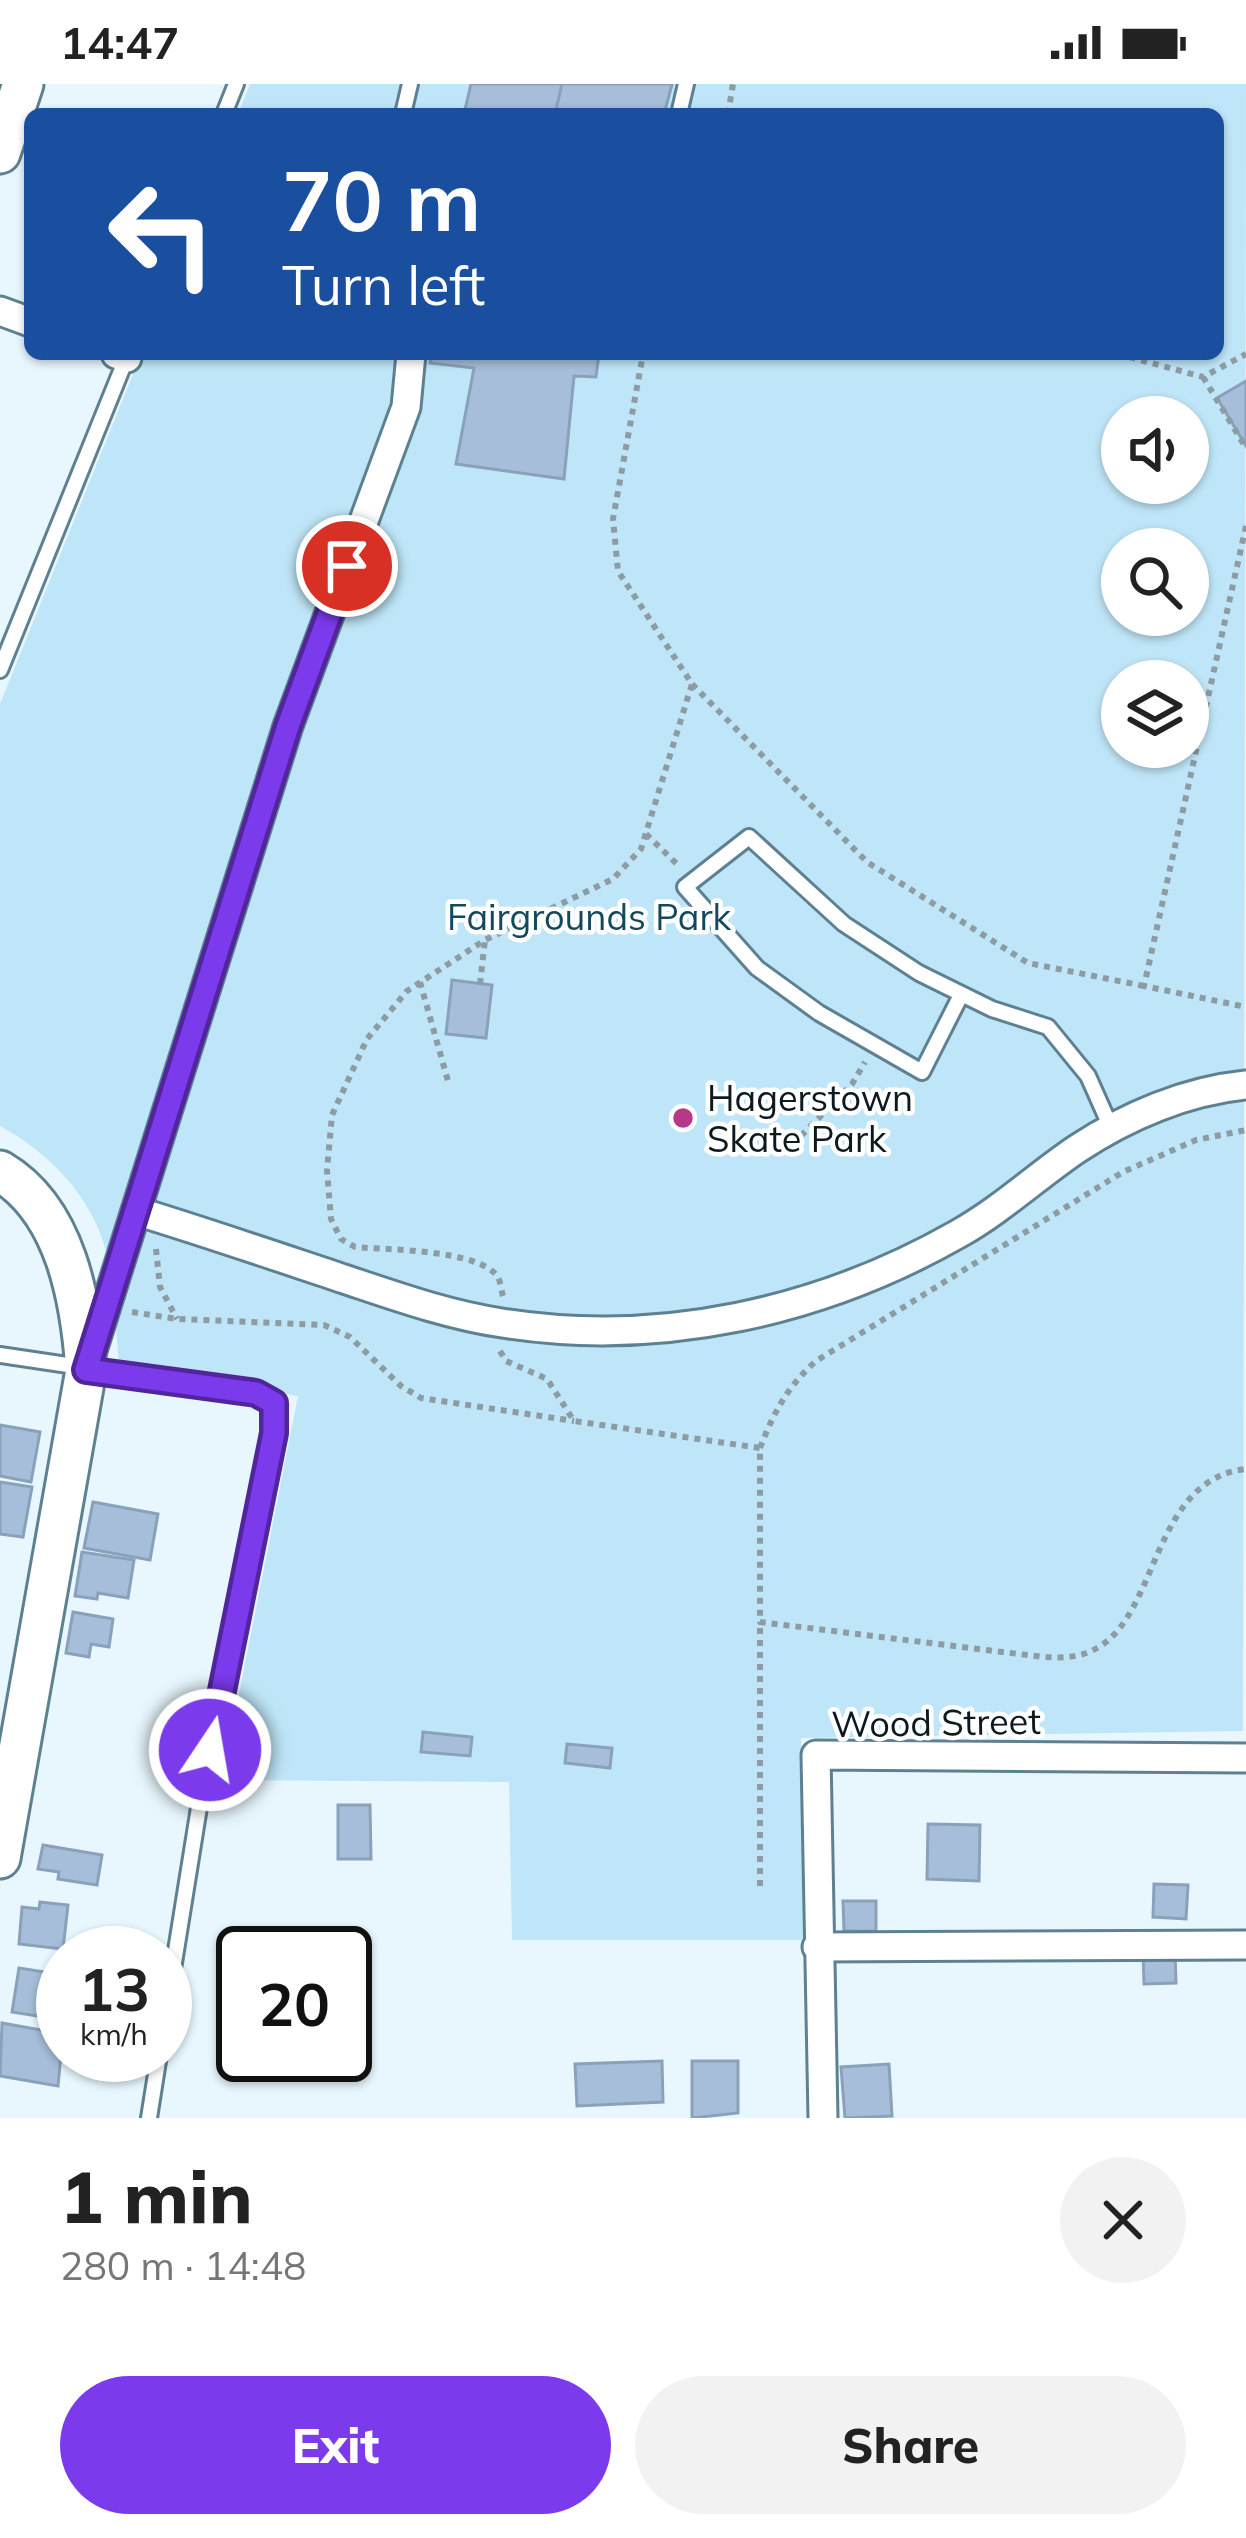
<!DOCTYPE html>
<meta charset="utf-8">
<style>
body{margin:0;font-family:Mulish,sans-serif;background:#f2f2f2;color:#222;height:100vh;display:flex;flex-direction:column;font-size:45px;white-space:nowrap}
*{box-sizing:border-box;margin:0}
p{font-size:39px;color:#767676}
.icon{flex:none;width:66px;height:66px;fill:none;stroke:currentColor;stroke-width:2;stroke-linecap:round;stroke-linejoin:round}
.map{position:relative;height:2034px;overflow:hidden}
.details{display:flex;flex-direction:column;background:#fff;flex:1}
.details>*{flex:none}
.banner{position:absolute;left:24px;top:24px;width:1200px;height:252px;border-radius:18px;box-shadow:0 3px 9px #0004;background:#1a4fa0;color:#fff;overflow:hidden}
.fabs{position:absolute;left:1101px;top:312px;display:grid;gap:24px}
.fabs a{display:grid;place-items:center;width:108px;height:108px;border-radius:50%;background:#fff;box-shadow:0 3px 9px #0004;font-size:60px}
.speed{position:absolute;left:36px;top:1842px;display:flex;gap:24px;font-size:60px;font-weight:700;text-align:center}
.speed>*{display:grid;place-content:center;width:156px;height:156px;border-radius:50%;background:#fff;box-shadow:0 3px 9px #0004;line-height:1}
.speed small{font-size:30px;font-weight:400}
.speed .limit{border:6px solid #111;border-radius:18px;background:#fff;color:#111}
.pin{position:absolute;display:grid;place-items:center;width:102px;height:102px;color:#fff;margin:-51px;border:6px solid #fff;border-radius:50%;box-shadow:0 3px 12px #0007}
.me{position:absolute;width:132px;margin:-66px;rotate:12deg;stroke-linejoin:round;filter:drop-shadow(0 0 9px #0008)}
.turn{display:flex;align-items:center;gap:42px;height:252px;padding:0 60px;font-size:54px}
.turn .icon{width:156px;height:156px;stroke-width:2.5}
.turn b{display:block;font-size:84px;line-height:102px}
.round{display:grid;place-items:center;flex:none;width:126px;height:126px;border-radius:63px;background:#f2f2f2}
.overview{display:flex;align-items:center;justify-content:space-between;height:204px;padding:0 60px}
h1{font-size:72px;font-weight:800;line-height:90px}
.button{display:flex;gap:24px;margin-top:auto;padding:24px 60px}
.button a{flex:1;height:138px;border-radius:72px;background:#7c3aed;color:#fff;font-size:48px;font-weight:800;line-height:138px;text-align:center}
.button a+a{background:#f2f2f2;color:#222}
.status{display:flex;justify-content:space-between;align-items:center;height:84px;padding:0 60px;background:#fff;direction:ltr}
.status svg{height:33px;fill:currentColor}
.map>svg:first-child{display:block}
.green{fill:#bfe6f8;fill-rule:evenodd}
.building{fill:#a6bed9;stroke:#8aa1bb;stroke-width:3}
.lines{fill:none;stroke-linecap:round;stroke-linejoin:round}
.lane-casing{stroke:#5e8191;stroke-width:20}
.street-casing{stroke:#5e8191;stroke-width:33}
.secondary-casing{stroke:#5e8191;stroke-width:45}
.path{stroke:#8d9ca3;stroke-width:6;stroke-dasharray:6 6;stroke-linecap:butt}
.lane{stroke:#fff;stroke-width:14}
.street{stroke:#fff;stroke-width:27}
.secondary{stroke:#fff;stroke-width:39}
.route-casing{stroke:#51269a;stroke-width:30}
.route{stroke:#7c3aed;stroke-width:21}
.poi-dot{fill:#b63886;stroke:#fff;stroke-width:4.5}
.labels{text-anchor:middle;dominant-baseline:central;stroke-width:9;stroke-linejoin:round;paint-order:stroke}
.park-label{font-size:36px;fill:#14495d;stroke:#fff}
.poi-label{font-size:36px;fill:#0c1a20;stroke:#fff;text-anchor:start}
.street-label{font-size:36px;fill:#0c1a20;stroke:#fff}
</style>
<div class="status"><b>14:47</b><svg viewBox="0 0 49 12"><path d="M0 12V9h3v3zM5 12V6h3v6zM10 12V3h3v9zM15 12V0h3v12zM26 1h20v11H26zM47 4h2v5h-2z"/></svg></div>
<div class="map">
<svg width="1246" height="2034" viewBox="0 0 1246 2034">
<rect width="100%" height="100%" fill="#e8f7fe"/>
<!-- green -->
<path class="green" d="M250 0H1246L1243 1647 801 1654 805 1856H512L509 1698 222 1696 298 1312 119 1279C115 1243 116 1202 106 1167 91 1111 49 1069 0 1042V620L141 270H1218V30H238ZM1122 333H1188V399H1122ZM1122 465H1188V531H1122ZM1122 597H1188V663H1122Z"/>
<!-- building -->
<g class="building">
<path d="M471 0H672L664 30H464Z"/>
<path d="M562 0H672L664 30H555Z"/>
<path d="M432 270H599L596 293 574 292 564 395 456 380 474 284 430 279Z"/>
<path d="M1246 297V362L1217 314Z"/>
<path d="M452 896 492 901 486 954 446 950Z"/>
<path d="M0 1341 40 1348 31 1398 0 1392Z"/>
<path d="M0 1398 32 1403 23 1453 0 1450Z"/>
<path d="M93 1418 158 1430 150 1476 84 1464Z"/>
<path d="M82 1468 134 1476 128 1514 98 1509 97 1515 75 1512Z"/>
<path d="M73 1528 113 1535 109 1563 91 1560 89 1573 66 1569Z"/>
<path d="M423 1648 472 1653 470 1672 421 1668Z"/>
<path d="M567 1660 612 1664 610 1684 565 1679Z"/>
<path d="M338 1721H370L371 1775H338Z"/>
<path d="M928 1740 980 1741 979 1797 927 1795Z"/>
<path d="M43 1761 102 1771 97 1801 58 1795 59 1788 38 1785Z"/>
<path d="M1154 1800 1188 1801 1186 1835 1153 1833Z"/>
<path d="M843 1817H876V1847H844Z"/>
<path d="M40 1818 68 1821 63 1865 19 1860 22 1823 39 1825Z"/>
<path d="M1175 1867 1176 1899 1144 1900 1143 1868Z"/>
<path d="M19 1884 63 1891V1936L12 1928Z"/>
<path d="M2 1939 63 1950 58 2002 0 1992Z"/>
<path d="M662 1977 663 2018 577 2022 575 1980Z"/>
<path d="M692 1977H738V2029L692 2034Z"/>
<path d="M889 1980 892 2032 845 2034 841 1983Z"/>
</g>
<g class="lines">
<!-- lane casing -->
<g class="lane-casing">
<g id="lane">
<path d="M224 30 236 0"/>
<path d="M403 30 410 0"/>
<path d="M679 30 686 0"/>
<path d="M0 586 128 270"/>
<path d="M961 911 922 988 819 929 757 884 685 803 749 753 844 840 919 889 992 925 1048 943 1088 992 1112 1046"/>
<path d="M0 1271 256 1309 267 1312 277 1328 201 1711 165 1935"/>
<path d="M149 2034 159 1971"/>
</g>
</g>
<!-- street casing -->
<g class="street-casing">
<g id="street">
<path d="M0 227 30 238"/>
<path d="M116 270 127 274"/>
<path d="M136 1127C205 1148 275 1172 344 1195 395 1212 448 1231 502 1239 660 1264 821 1228 958 1150 1001 1126 1037 1092 1077 1065 1127 1032 1186 1007 1246 1001"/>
<path d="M91 1270 288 642 406 323 411 270"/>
<path d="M817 1863 1246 1861"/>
<path d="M823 2034 816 1671 1246 1674"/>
</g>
</g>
<!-- secondary casing -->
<g class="secondary-casing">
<g id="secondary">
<path d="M0 69 23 0"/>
<path d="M0 1087C66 1126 81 1216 86 1286L0 1774"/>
</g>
</g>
<!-- path -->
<g class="path">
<path d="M728 30 733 0"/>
<path d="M1118 270 1203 293 1246 270"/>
<path d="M1203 293 1246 364"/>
<path d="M1246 442 1144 902 1246 923"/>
<path d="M692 600 867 778 1028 879 1144 902"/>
<path d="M646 750 678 781"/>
<path d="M420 898 448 997"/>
<path d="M480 900 485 856"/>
<path d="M789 1052H801L852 1000 865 978"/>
<path d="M156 1165 160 1203 177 1235"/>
<path d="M503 1212C502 1209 500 1196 498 1193 478 1165 388 1166 355 1163L341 1155 331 1135 327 1086 332 1031 367 955 407 907 485 856 613 795 641 765 692 600 618 487 613 435 643 270"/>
<path d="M132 1228 177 1235 324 1241 350 1253 401 1302 421 1314 574 1337"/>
<path d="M500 1267 506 1277 547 1295 574 1337 760 1364V1538L1043 1573C1062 1574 1080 1574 1097 1564 1159 1530 1152 1395 1246 1385"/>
<path d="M760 1364C774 1328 787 1303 816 1277L1123 1088 1196 1056 1246 1046"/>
<path d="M760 1802V1538"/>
</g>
<!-- lane -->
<use href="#lane" class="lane"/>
<!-- street -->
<use href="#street" class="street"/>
<!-- secondary -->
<use href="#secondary" class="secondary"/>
</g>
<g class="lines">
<!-- route casing -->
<g class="route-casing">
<path id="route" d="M210 1666 274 1349V1319L256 1309 86 1286 288 642 347 482"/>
</g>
<!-- route -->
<use href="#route" class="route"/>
</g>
<!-- markers -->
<circle class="poi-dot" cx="683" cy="1034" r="12"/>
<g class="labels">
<!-- park labels -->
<g class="park-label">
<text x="589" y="832">Fairgrounds Park</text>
</g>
<!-- poi labels -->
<g class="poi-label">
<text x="707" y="1013">Hagerstown<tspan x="707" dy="41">Skate Park</tspan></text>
</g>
<!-- street labels -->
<g class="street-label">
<text transform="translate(936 1638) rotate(-1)">Wood Street</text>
</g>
</g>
</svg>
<div class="fabs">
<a><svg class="icon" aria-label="sound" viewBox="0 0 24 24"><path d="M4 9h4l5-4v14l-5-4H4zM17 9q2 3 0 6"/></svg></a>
<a><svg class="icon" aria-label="search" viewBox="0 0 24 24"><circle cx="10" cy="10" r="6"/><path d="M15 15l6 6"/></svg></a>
<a><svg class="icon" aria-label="layers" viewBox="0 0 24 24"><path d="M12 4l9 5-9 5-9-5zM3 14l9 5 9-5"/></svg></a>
</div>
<div class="speed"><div>13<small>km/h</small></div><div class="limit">20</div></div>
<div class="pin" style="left:347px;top:482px;background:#d93025"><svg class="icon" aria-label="arrive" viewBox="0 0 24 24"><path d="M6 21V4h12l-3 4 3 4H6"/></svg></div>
<svg class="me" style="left:210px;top:1666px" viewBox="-20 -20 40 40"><circle r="17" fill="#7c3aed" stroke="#fff" stroke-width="3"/><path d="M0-11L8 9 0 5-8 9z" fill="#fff"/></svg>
<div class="banner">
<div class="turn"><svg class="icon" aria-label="left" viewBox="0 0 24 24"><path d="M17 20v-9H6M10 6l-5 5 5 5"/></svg><div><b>70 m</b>Turn left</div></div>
</div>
</div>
<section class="details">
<div class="overview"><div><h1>1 min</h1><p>280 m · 14:48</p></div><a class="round"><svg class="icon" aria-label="close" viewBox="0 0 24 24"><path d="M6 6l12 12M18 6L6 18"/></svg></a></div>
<div class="button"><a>Exit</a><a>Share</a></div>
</section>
